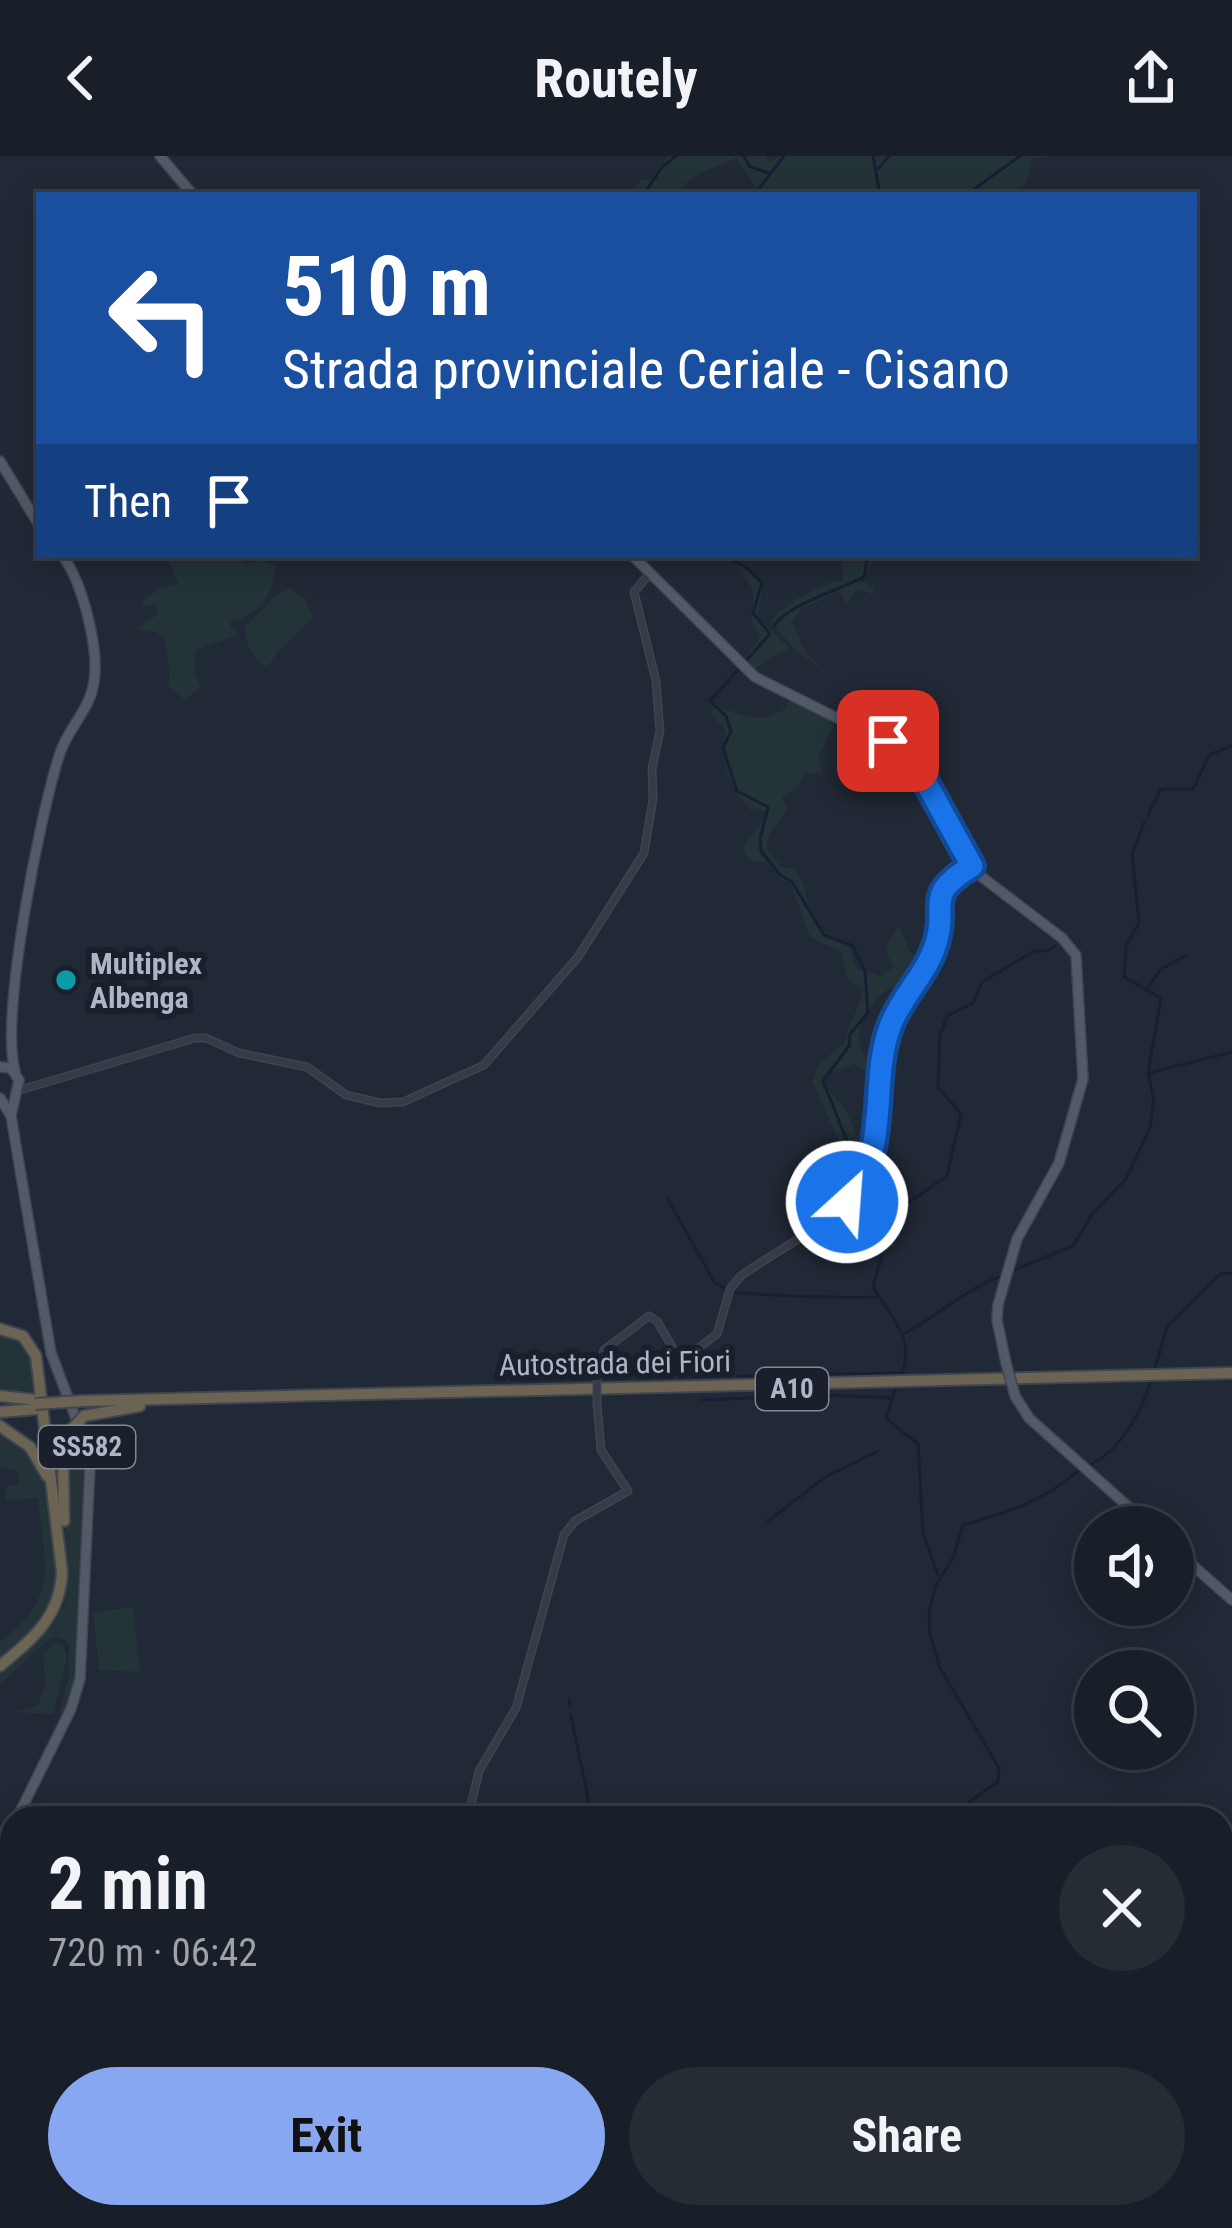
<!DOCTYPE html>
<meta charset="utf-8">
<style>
body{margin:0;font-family:"Roboto Condensed",sans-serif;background:#262c34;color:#f1f3f6;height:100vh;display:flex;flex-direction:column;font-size:45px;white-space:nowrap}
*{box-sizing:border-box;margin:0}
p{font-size:39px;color:#9fa2a8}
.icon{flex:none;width:66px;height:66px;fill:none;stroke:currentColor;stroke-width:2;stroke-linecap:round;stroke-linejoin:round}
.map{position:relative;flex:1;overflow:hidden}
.panel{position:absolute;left:0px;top:1650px;width:1233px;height:423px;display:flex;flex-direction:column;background:#191f28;border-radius:36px 36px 0 0;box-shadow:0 6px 30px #0003,0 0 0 3px #373d45}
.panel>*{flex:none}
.hud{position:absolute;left:36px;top:36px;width:1161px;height:366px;border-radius:0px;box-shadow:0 6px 30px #0003,0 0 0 3px #373d45;background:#1a4fa0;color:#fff;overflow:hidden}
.buttons{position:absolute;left:1074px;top:1350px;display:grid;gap:24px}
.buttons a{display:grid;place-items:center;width:120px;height:120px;border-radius:50%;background:#191f28;box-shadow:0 6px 30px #0003,0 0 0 3px #373d45;font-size:60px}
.pin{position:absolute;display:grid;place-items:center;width:102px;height:102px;color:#fff;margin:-51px;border-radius:24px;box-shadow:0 6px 18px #0006}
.me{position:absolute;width:132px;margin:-66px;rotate:26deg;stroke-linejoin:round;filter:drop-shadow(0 0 9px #0008)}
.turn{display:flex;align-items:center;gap:42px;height:252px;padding:0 48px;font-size:54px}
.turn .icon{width:156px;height:156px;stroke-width:2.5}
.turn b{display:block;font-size:84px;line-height:102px}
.then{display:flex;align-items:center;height:114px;padding:0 48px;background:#0003;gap:24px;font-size:45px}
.round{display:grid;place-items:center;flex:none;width:126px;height:126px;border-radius:63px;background:#262c34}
.overview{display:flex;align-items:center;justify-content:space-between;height:204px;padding:0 48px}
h1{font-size:72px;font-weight:700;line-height:90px}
.primary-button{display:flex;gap:24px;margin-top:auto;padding:24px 48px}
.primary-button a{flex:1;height:138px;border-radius:72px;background:#87a7f1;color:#111;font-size:48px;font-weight:700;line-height:138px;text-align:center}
.primary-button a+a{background:#262c34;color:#f1f3f6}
header{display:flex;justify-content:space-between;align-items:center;height:156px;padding:0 48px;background:#191f28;font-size:54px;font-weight:700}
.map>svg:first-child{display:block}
.green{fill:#233337}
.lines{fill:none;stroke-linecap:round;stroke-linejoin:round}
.stream{stroke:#161f33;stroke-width:3}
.minor-casing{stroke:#3e4450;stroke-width:9}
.major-casing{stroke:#3e4450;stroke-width:12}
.highway-casing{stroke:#3f4551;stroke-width:14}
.minor{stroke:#353b47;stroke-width:6}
.major{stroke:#535a67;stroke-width:9}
.highway{stroke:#6c6452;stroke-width:10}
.minor-bridge-casing{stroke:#3e4450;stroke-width:9;stroke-linecap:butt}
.major-bridge-casing{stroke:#3e4450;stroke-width:12;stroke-linecap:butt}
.highway-bridge-casing{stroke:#3f4551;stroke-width:14;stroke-linecap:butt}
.minor-bridge{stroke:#353b47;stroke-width:6}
.major-bridge{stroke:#535a67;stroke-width:9}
.highway-bridge{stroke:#6c6452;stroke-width:10}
.route-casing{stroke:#114b97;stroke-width:30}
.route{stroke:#1a73e8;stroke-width:21}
.culture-dot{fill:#0f9aa8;stroke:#1a202b;stroke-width:4.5}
.labels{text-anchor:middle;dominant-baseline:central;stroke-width:12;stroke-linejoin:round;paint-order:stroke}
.shield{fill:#1a202b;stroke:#828895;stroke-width:3}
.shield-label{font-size:27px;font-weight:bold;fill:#afb5c3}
.poi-label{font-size:30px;font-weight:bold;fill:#afb5c3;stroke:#1a202b;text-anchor:start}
.street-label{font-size:30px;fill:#afb5c3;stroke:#1a202b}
</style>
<header><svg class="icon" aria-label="back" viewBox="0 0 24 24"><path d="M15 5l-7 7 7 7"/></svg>Routely<svg class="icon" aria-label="share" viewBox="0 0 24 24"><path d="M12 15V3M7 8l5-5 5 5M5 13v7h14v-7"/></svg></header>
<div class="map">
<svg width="1232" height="2072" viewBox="0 0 1232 2072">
<rect width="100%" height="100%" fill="#212936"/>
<!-- green -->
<g class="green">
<path d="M669 0H766L768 6 779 0H1056L1032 3 1026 27 1010 39H756V31L736 2C716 13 691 15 678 39H632L640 24 658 23 660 10Z"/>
<path d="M166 399H241L244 409 261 404 275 410C273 439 260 459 230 466V471L239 475 235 480 196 494 195 519 201 531 185 544 168 530 170 515 164 482 156 476 135 474 159 457 155 449 143 450V445L158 433 178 428Z"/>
<path d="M840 399H877L860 425 874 431 873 438 856 434 847 448 840 436C828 438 816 448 802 452L792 466 805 495 828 518 795 494 771 465C784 448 826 424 844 425Z"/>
<path d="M731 401 760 423 763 432 757 460 789 492C778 500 761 506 754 515L744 505 760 481 751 465 754 435Z"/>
<path d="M291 432 305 443 313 462 278 495 268 511C252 504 245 488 245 471L277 438Z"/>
<path d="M789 544 835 567 819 599 822 617H806L797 633 782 641 788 653 769 679 766 691 782 712H795C818 751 797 767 848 787 860 818 847 808 880 820L893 812 885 792 898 769 910 796 924 804 920 809H906L910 825 906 831H891L876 843 859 873 860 892 869 907H881L877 923 855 908 827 917 823 922C828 936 840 944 847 957 854 971 856 982 867 995L859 1004 862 1013 856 1023 812 925 818 910 845 885C848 867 860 853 863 833L847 823 842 796 810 781 791 728 782 724 767 707C754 705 746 707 743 691L768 658 757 652 752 655C731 637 718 602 726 575L710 557 716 550C747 558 753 570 785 553Z"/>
<path d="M0 1175C34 1180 34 1214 38 1241L0 1237Z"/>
<path d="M0 1272 22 1286 44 1319 57 1424 43 1464 0 1503V1486C61 1439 44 1411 38 1342L6 1345V1331L18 1328 19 1316 0 1310Z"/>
<path d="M75 1272 86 1304 73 1540 66 1558 59 1556 69 1520V1489C63 1481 56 1479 47 1485L0 1529V1518L53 1469 65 1447V1296Z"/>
<path d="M133 1451 140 1516 99 1514 93 1456Z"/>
<path d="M54 1487 63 1490 67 1501 53 1558 12 1556 38 1550 45 1528 43 1499Z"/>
</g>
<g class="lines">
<!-- stream -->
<g class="stream">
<path d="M744 0 749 10 768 17"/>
<path d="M873 0 880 39"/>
<path d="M879 12 889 0"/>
<path d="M643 39 663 10 676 0"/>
<path d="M754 39 784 0"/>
<path d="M966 39 1020 0"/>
<path d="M723 399 748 413 762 427 753 457 770 478"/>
<path d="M775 469C786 450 841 433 864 421L868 399"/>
<path d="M746 505 768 480"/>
<path d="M739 513 710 545 726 560 731 575 723 592 737 635 768 651 760 684 761 695 780 719 792 726 824 779 853 790 865 816 868 857 850 878 849 890 823 925 859 1015"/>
<path d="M1148 659 1161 633H1193L1209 599 1232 590"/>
<path d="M1146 834 1161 813 1187 799"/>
<path d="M1149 917 1232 896"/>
<path d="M864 1026 869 1043 891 1069 873 1130C889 1161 917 1181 901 1219"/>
<path d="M667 1042 715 1127 725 1132"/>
<path d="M888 1061 947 1020 961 958 938 931 940 879 947 860 973 847 982 826 1034 795H1047L1055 790"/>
<path d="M1014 1114 1073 1090 1093 1057 1126 1023 1150 972 1154 944 1148 917 1161 842 1124 821 1126 790 1139 767 1132 699 1144 667"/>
<path d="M736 1137C783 1139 830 1143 877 1141"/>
<path d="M903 1178C938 1160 965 1134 1001 1120"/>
<path d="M1155 1212 1167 1171 1220 1118 1232 1117"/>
<path d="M738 1220 902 1217"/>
<path d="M895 1234 886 1262 918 1288 923 1377 938 1419"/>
<path d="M703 1244 829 1239 891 1242"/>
<path d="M1090 1309C1121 1294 1143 1254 1152 1221"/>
<path d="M768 1365 825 1321 876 1296"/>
<path d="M569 1544 570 1550"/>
<path d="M571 1560 589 1647 581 1662"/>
<path d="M967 1662 970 1645 998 1626 999 1612 940 1512 930 1479 929 1456 935 1431 953 1402 963 1369C1006 1357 1047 1344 1079 1314"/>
<path d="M892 2072V2061"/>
</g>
<!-- minor casing -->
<g class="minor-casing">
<g id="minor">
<path d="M17 935 195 882H206L239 897 307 911 346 939 380 947 403 946 484 909 578 801 644 697 653 643 652 612 660 575 656 525 634 436 650 417"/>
<path d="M597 1219 604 1194 649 1160 657 1165 678 1201 685 1202 717 1178 730 1133 741 1120C770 1098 834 1067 852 1038 891 977 869 924 891 868 902 840 928 816 936 787 949 747 922 740 972 710"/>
<path d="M468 1662 479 1615 516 1552 564 1379 575 1365 628 1335 601 1294 597 1248"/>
<path d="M476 2072 487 2061"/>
</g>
</g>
<!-- major casing -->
<g class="major-casing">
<g id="major">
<path d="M160 0 193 39"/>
<path d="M0 305 39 369"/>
<path d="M632 399 755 521 897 592 930 630 978 718 1062 782 1076 799 1083 923 1059 1007 1017 1083 998 1149 997 1164 1006 1207"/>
<path d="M0 911 11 912 19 924 11 960 51 1197 88 1294 90 1311 80 1523 71 1553 17 1662"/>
<path d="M15 915C0 859 40 658 60 597 68 573 88 555 93 531 101 497 83 427 62 399"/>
<path d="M0 942 11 960"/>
<path d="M1015 1240 1029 1262 1151 1371"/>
<path d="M1173 1392 1232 1444"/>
<path d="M0 1678 12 1669"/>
<path d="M0 1709 12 1686"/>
</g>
</g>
<!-- highway casing -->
<g class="highway-casing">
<g id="highway">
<path d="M0 1173 23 1180 36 1200 62 1416C60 1462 32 1483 0 1510"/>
<path d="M0 1240 36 1244"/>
<path d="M82 1245 1232 1217"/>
<path d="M0 1256 37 1253"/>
<path d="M84 1260 140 1250"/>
<path d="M0 1270 30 1291 47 1320"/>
<path d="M64 1365 63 1298 69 1276"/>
</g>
</g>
<!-- minor -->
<use href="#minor" class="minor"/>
<!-- major -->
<use href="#major" class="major"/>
<!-- highway -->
<use href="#highway" class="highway"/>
<!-- minor-bridge casing -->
<g class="minor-bridge-casing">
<path id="minor-bridge" d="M597 1219V1248"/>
</g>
<!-- major-bridge casing -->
<g class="major-bridge-casing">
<path id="major-bridge" d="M1006 1207 1015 1240"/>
</g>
<!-- highway-bridge casing -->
<g class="highway-bridge-casing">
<g id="highway-bridge">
<path d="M35 1248 82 1245"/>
<path d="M69 1276 84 1260"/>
</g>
</g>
<!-- minor-bridge -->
<use href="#minor-bridge" class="minor-bridge"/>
<!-- major-bridge -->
<use href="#major-bridge" class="major-bridge"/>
<!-- highway-bridge -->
<use href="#highway-bridge" class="highway-bridge"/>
</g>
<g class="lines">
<!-- route casing -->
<g class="route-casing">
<path id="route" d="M847 1046C893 988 868 927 891 868 902 840 928 816 936 787 949 747 922 741 972 710L919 614 888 585"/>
</g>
<!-- route -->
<use href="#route" class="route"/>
</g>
<!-- markers -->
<circle class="culture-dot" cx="66" cy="824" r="12"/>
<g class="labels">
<!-- shield labels -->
<g class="shield">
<rect x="756" y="1212" width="72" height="42" rx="9"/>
<rect x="39" y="1270" width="96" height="42" rx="9"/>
</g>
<g class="shield-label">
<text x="792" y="1233">A10</text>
<text x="87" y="1291">SS582</text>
</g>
<!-- poi labels -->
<g class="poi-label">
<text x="90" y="807">Multiplex<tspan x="90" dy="34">Albenga</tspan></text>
</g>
<!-- street labels -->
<g class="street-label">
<text transform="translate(615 1207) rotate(-1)">Autostrada dei Fiori</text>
</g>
</g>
</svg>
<div class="buttons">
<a><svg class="icon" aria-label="sound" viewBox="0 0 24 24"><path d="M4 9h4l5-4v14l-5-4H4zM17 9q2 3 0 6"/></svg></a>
<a><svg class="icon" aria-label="search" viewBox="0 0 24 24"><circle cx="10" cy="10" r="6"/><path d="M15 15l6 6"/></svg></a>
</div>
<div class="pin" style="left:888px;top:585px;background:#d93025"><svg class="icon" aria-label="arrive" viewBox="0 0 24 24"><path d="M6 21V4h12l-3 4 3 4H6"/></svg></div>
<svg class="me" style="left:847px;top:1046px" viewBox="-20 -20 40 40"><circle r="17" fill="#1a73e8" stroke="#fff" stroke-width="3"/><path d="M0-11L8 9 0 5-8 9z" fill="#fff"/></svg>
<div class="hud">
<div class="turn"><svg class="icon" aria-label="left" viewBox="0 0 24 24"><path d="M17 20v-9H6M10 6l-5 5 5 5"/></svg><div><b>510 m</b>Strada provinciale Ceriale - Cisano</div></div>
<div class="then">Then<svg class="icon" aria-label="arrive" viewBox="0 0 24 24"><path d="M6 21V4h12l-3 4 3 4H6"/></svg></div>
</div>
<section class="panel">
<div class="overview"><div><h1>2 min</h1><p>720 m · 06:42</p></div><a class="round"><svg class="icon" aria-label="close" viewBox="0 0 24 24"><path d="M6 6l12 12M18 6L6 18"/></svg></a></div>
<div class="primary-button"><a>Exit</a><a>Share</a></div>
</section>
</div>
